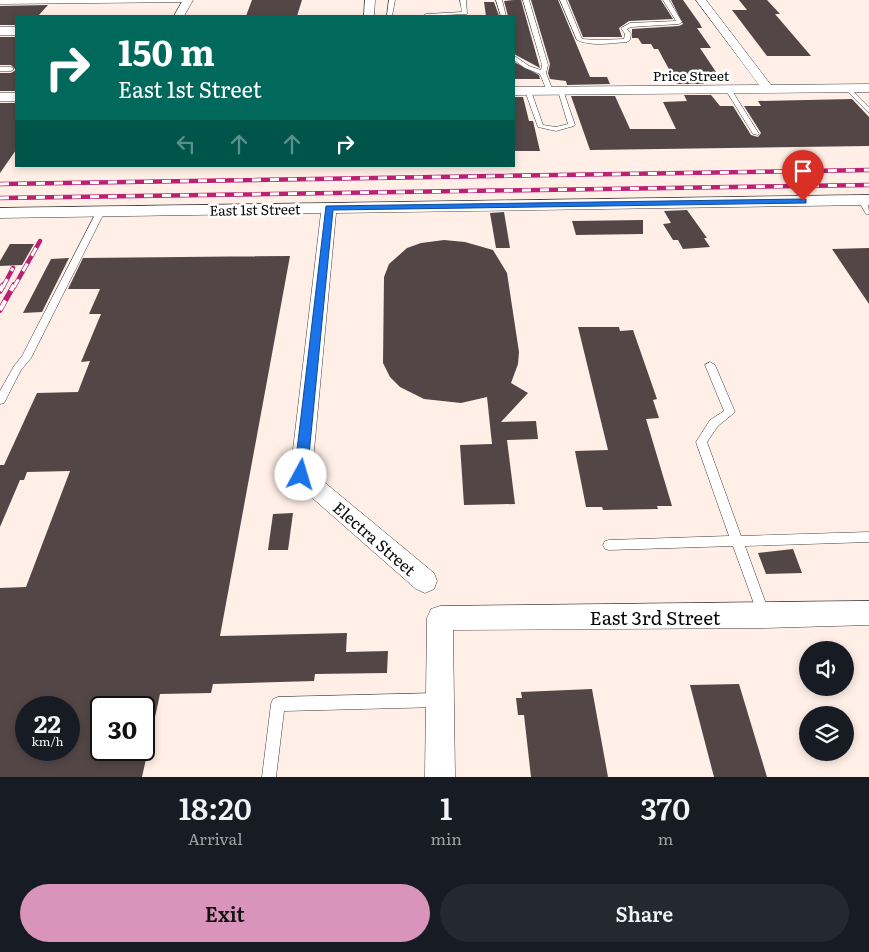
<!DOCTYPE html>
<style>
body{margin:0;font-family:Literata,serif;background:#242831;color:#f1f3f6;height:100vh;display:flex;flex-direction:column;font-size:19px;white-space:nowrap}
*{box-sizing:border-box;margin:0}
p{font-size:16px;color:#9ea1a6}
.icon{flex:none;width:28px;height:28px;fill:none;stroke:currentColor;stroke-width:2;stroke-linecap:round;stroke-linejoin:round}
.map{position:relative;height:777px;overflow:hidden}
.panel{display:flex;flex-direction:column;background:#171b24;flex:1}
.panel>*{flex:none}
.banner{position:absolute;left:15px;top:15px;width:500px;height:152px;border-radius:0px;box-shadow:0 2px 8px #0003;background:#00695c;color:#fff;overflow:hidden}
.buttons{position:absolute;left:799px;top:641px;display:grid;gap:10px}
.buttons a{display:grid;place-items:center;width:55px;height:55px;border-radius:50%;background:#171b24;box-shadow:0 2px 8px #0003;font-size:25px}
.speed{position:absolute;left:15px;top:696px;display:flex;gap:10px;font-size:25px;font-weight:700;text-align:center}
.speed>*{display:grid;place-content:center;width:65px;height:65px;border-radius:50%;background:#171b24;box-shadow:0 2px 8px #0003;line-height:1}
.speed small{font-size:12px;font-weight:400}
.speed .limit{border:2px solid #111;border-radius:8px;background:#fff;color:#111}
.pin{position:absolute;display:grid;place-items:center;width:42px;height:42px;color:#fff;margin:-51px -21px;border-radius:50% 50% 50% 0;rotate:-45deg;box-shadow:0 0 5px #0007}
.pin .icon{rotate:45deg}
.me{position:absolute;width:55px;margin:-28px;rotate:6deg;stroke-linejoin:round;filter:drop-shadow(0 0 4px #0008)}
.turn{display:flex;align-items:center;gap:18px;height:105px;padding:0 20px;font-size:22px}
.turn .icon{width:65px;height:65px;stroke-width:2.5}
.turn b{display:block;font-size:35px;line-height:42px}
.lanes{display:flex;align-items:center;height:48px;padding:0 20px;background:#0003;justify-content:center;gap:25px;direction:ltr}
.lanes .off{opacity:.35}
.eta{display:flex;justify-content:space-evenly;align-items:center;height:85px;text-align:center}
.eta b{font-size:30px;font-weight:600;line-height:35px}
.action{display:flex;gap:10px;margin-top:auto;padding:10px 20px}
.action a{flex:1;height:58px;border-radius:30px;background:#d994bb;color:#111;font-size:20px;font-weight:600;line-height:58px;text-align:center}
.action a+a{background:#242831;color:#f1f3f6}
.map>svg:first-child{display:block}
.building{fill:#534647;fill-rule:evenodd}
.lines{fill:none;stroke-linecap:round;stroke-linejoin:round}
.service-casing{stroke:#3d3d3d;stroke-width:1}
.minor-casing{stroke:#3d3d3d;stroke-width:1}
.tertiary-casing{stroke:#3d3d3d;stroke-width:1}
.service{fill:#fff;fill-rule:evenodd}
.minor{fill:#fff;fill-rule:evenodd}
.tertiary{fill:#fff;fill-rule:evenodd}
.rail-far1-casing{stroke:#bc2072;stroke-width:4.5}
.rail-casing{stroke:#bc2072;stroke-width:5.5}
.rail-far1{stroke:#fff;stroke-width:3;stroke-dasharray:9;stroke-linecap:butt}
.rail{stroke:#fff;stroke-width:4;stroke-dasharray:11;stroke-linecap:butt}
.route{fill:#1a73e8;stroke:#114b97}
.labels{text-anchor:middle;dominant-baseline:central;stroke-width:5;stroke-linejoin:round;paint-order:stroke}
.far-street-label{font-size:14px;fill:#0a0a0a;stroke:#fff}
.street-label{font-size:16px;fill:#0a0a0a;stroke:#fff}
.near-street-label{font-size:19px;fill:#0a0a0a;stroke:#fff}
</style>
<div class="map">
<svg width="869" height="777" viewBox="0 0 869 777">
<rect width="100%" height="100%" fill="#ffefe7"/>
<!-- building -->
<g class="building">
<path d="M252 0H302L297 16H246Z"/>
<path d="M514 0H521L540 68 514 54V16H508L504 1Z"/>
<path d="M531 0H558L590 77H607L610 84 567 85 566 81 550 79 548 73 550 64Z"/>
<path d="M568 0H661L673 19 629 21 619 28 622 37H583Z"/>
<path d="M671 0H683L700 24 702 28H697L711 48H700L716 72H697L704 84H677L658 49H654L651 44H642L638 38H632V29L679 26 683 24Z"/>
<path d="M739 0H767L780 14H775L811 56H767L732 10H747Z"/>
<path d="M484 2H494L499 16H486Z"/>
<path d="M48 5 38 16H16V25H0V6Z"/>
<path d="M0 37H16V91H0V73H11L16 70 11 65H0Z"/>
<path d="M514 62 539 75 540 79H514Z"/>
<path d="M684 95H711L720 106H733L751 135 758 137 761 133 744 106H761L758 101 852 99 869 117V146L590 150 571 96H615L630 129H676L663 102 687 101Z"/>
<path d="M514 97H523L529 121H533L540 151H514Z"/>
<path d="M0 103H16V150L0 173Z"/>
<path d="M687 210 707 238H704L710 247 683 249 678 240H673L663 224 671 223 664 211Z"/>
<path d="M504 212 510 248H496L490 213Z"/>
<path d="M643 220V234L576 235 572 221Z"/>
<path d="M444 240 465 242 493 250 507 273 519 352 518 364 511 383 528 393 501 422 536 421 538 439 507 440 515 504 464 505 460 445 492 444 487 397 461 403 424 399 400 387 390 377 383 363 384 277 389 264 407 248 421 243Z"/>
<path d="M10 244H34L22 265 0 266V261Z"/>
<path d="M869 248V304L832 249Z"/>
<path d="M290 256 220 636 347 633 346 652 388 651 387 673 315 674 314 681 213 684 211 693 160 694 150 740 144 739V708H101V750H148L142 777H0V588L26 587 70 471 27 472 24 480H20L0 527V465H4L37 393 78 392 90 361 81 362 101 314H89L100 289H68L83 258ZM26 708H69V750H26Z"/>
<path d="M69 258 42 312 23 313 51 259Z"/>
<path d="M578 327H619L620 331 633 330 657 399 653 400 659 418 646 419 672 506H657L658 509 603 510 602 507H586L575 451 608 450Z"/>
<path d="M293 513 288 550H268L273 514Z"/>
<path d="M793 549 802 573 766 574 758 553Z"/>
<path d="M739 684 767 777H714L690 685Z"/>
<path d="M592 689 608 777H531L524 715H518L516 698H522L521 692Z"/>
</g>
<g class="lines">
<!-- service casing -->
<g class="service-casing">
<g id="service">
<path d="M0 0H191L188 2 0 4Z"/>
<path d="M389 0H395L392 16H387Z"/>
<path d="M460 0H466L467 14 423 16 426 14 462 12Z"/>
<path d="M496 0H502L506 16H501Z"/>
<path d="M523 0H529L548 65 546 73 553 91 552 92 547 91 540 74 525 68 514 60V56L516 57 529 66 541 70 542 65Z"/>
<path d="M560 0H566L582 39 598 40 624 39 625 34 621 28 630 23 676 21 663 0H669L682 22 679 24 631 27 627 29 631 34 630 40 627 42C612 43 591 47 577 40Z"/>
<path d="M0 67H11L14 69 11 71H0Z"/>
<path d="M845 87H849L869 107V113L845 89Z"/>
<path d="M726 88 731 89 759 134 758 135 753 134 725 89Z"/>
<path d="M526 90 531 91 543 125 556 127 568 124 558 91 563 90 575 125 574 126 556 131 538 127 525 91Z"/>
<path d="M859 198H865C868 204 869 208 869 214H866L858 200Z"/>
<path d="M98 209H104L105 211 31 358 21 370 4 403 0 404V391L14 366 22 356Z"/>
<path d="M710 362 715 365 735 412 718 426 707 442 741 536 869 532V542L745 546 770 615 769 619 764 621 759 619 758 615 733 546 609 550 605 549 603 545 605 541 609 540 729 536 696 442 710 420 724 411 705 365Z"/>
<path d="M439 693 444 695 446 700 444 705 439 707 284 711 276 777H262L271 704 273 699 278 697Z"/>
</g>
</g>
<!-- minor casing -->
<g class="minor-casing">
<g id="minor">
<path d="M183 0H193L184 16H174Z"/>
<path d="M365 0H375L374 16H364Z"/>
<path d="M696 0H706L771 85 869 84V92L514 95V87L759 85Z"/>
<rect x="0" y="93" width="16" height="8"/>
<path d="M869 195V205L336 213 312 472 434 573 437 581 434 589 425 593 416 589 293 481 290 475 321 213 0 218V208Z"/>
<path d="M869 601V625L764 628 453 630 455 777H425L427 618 431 609 440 606Z"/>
</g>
</g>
<!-- tertiary casing -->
<g class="tertiary-casing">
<rect id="tertiary" x="0" y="27" width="16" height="8"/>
</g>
<!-- service -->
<use href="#service" class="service"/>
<!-- minor -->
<use href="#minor" class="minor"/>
<!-- tertiary -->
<use href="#tertiary" class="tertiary"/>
<!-- rail-far1 casing -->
<g class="rail-far1-casing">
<g id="rail-far1">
<path d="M0 184 869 170"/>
<path d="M0 198 869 185"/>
<path d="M3 287 13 268"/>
<path d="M14 287 40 241"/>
</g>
</g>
<!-- rail casing -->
<g class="rail-casing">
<g id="rail">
<path d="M0 291 3 285"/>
<path d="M0 310 14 285"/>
</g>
</g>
<!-- rail-far1 -->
<use href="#rail-far1" class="rail-far1"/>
<!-- rail -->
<use href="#rail" class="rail"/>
</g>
<!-- route -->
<path class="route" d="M803 199H806V203L333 210 307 475 305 478H296L294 475 326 206Z"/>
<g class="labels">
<!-- far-street labels -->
<g class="far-street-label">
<text x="691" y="75">Price Street</text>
<text transform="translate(255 209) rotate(-1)">East 1st Street</text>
</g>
<!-- street labels -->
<g class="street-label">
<text transform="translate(375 538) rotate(41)">Electra Street</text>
</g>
<!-- near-street labels -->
<g class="near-street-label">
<text x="655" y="617">East 3rd Street</text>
</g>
</g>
</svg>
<div class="buttons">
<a><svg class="icon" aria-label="sound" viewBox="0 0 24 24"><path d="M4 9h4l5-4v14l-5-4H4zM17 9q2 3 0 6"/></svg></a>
<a><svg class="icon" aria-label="layers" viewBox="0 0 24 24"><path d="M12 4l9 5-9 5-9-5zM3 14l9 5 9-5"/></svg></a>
</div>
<div class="speed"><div>22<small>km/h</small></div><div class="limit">30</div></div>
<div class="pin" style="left:803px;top:201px;background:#d93025"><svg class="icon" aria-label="arrive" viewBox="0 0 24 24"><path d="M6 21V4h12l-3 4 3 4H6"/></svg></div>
<svg class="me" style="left:301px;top:475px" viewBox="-20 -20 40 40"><circle r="19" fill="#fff"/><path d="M0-13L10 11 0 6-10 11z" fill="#1a73e8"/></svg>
<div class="banner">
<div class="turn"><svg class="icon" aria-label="right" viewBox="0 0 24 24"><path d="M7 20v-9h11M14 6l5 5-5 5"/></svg><div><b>150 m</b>East 1st Street</div></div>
<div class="lanes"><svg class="icon off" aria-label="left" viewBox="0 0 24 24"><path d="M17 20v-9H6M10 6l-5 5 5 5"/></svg><svg class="icon off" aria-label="ahead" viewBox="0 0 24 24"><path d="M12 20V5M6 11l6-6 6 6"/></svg><svg class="icon off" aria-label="ahead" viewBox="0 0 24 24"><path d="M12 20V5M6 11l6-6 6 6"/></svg><svg class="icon" aria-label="right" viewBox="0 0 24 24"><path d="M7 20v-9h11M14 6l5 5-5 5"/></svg></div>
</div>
</div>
<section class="panel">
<div class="eta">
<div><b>18:20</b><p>Arrival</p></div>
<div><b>1</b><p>min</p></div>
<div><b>370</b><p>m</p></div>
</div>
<div class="action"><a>Exit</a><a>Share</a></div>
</section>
